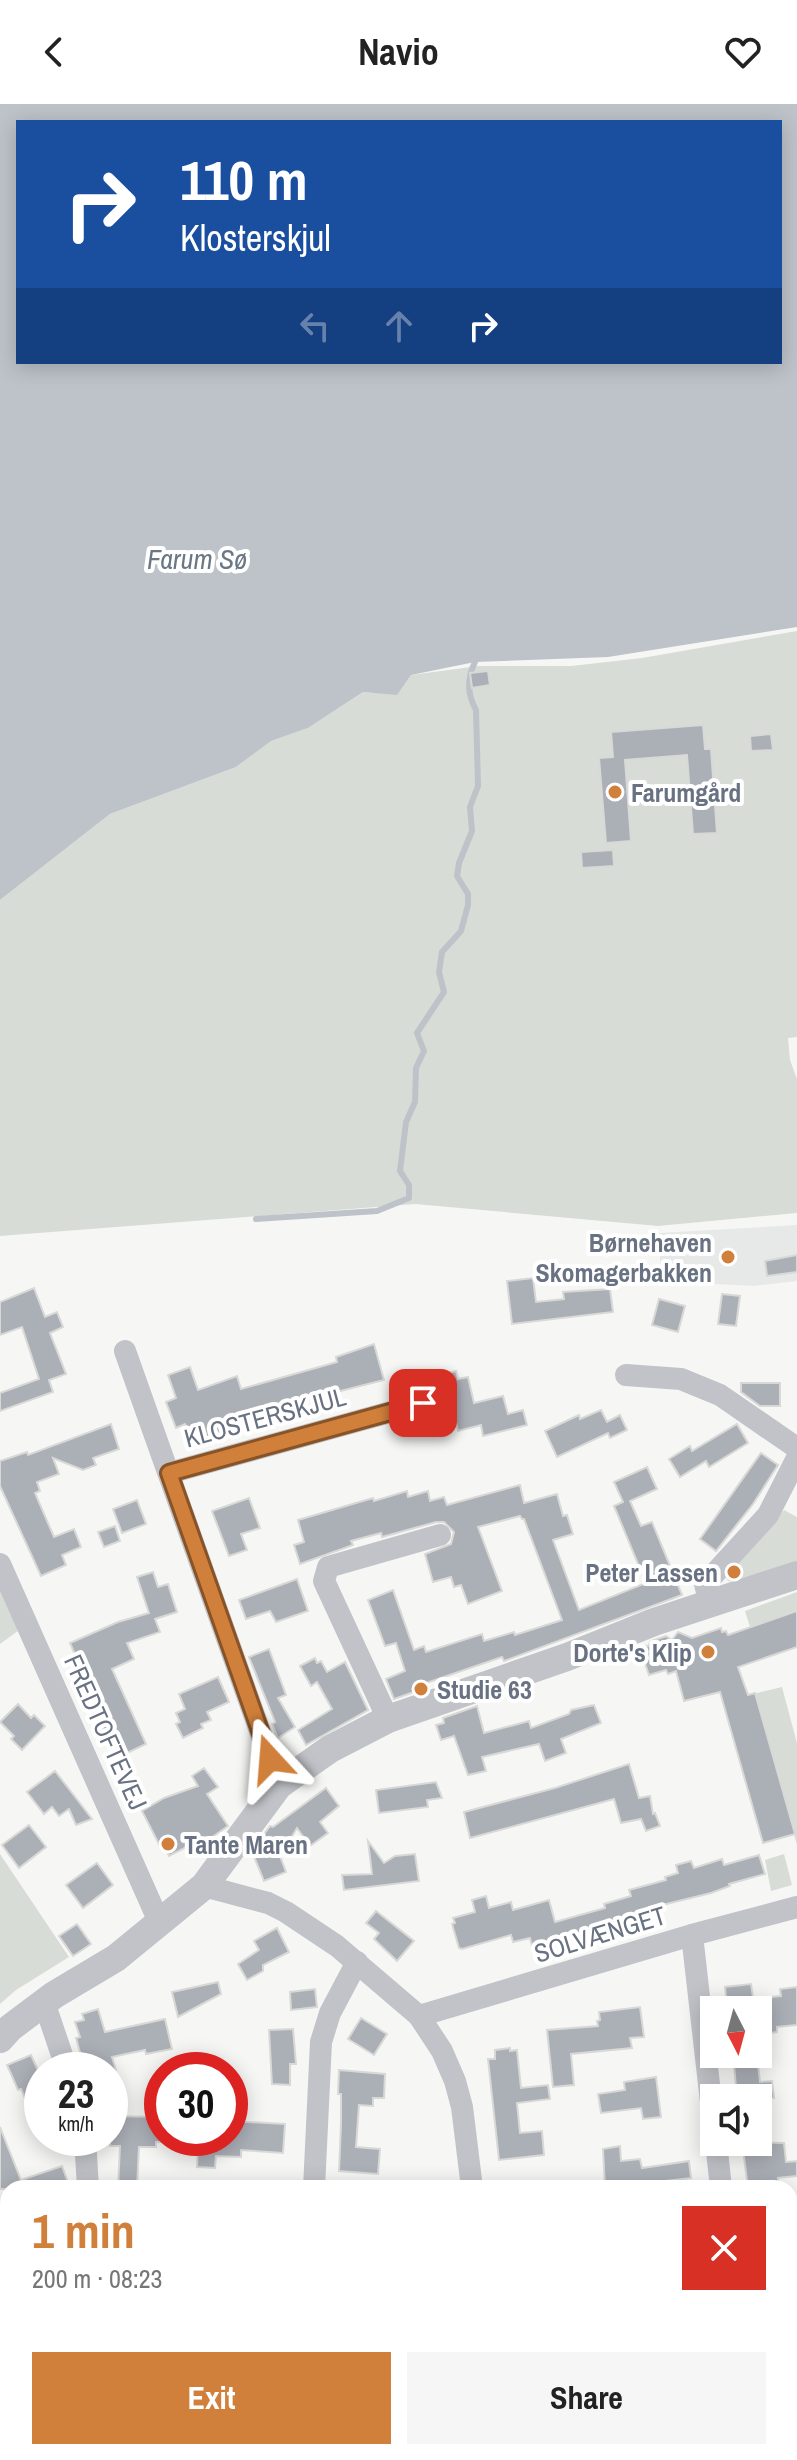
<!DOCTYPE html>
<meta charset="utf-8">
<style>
body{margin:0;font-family:"Archivo Narrow",sans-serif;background:#f6f6f6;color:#222;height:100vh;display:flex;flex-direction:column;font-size:30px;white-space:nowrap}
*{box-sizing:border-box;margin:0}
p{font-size:26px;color:#767676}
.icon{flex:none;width:44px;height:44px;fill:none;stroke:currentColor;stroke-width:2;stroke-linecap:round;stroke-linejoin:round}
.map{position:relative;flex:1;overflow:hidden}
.sheet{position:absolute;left:0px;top:2076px;width:798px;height:280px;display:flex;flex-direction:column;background:#fff;border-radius:24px 24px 0 0;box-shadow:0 4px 20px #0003}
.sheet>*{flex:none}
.guide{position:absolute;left:16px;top:16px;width:766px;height:244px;border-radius:0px;box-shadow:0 4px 20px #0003;background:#1a4fa0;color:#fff;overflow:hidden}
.needle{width:52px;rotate:174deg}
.fabs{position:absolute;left:700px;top:1892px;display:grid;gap:16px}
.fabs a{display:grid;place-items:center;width:72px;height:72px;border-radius:0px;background:#fff;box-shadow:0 4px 20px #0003;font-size:40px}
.speed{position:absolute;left:24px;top:1948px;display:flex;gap:16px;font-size:40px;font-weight:700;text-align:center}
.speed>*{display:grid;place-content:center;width:104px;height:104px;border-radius:50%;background:#fff;box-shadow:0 4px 20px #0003;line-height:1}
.speed small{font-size:20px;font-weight:400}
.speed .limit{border:12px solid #d22;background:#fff;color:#111}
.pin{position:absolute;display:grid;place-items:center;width:68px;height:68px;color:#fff;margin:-34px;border-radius:16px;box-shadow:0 4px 12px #0006}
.me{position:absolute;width:88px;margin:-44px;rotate:341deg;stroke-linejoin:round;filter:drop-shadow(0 0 6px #0008)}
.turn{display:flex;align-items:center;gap:28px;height:168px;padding:0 32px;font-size:36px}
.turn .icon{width:104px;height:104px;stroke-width:2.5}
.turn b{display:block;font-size:56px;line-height:68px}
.lanes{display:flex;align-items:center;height:76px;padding:0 32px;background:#0003;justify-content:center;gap:40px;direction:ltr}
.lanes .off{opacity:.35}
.round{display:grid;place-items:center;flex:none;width:84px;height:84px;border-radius:0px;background:#f6f6f6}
.summary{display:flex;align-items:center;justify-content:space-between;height:136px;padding:0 32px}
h1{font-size:48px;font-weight:700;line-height:60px;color:#d1803b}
.button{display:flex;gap:16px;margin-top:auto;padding:16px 32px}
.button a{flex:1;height:92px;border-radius:0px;background:#d1803b;color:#fff;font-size:32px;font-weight:700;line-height:92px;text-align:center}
.button a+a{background:#f6f6f6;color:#222}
header{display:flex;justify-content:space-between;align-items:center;height:104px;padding:0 32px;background:#fff;font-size:36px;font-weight:700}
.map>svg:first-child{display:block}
.built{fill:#e7e8e8}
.green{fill:#d7ddd6}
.water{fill:#bdc3c9;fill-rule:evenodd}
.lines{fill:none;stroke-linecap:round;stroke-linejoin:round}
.stream{stroke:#bdc3c9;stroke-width:6}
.building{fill:#abafb6;stroke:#d8d9d7;stroke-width:2}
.minor{stroke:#c1c3c8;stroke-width:22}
.tertiary{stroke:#c1c3c8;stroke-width:28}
.route-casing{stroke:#885326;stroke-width:20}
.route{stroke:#d1803b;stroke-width:14}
.poi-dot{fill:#d1803b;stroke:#fff;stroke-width:3}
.labels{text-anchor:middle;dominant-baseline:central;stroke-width:8;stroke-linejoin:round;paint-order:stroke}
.poi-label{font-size:26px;font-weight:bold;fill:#697282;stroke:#fff;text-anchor:start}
.street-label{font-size:26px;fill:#697282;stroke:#fff}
.water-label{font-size:28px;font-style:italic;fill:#6a7885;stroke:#fff}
</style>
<header><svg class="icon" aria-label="back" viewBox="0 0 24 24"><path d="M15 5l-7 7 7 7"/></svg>Navio<svg class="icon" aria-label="heart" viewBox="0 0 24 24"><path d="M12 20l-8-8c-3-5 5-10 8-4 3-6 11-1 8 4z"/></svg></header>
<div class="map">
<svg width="797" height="2356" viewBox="0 0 797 2356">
<rect width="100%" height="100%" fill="#f6f7f5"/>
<!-- built -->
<path class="built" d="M797 1121V1177L753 1182 661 1177 659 1129Z"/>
<!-- green -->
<g class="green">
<path d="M797 527V933L788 934 790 956 797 975V1109L658 1122 415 1100 0 1132V796L110 710 236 663 271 637 308 624 363 588 397 590 411 571 478 562H571L642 554Z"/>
<path d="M784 1406 797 1413V1462L747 1480 728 1477 724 1470Z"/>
<path d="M0 1483 18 1527 0 1540Z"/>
<path d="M797 1488V1506L750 1523 745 1507Z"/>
<path d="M782 1583 797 1639V1741L753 1590Z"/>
<path d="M0 1750 69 1853 16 1886 0 1900Z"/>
<path d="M784 1750 792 1781 771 1787 765 1756Z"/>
</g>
<!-- water -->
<path class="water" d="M0 0H797V523L608 553 475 558 411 571 397 591 363 588 308 624 271 637 236 663 110 710 0 796ZM18 18H780V258H18Z"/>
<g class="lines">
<!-- stream -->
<path class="stream" d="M256 1115 377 1107 409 1094V1081L400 1067 406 1018 415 998 416 964 424 947 417 929 444 888 439 868 442 848 461 827 468 801V790L457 772 459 759 472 727 470 703 478 682 476 606C467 590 467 574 475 558"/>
</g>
<!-- building -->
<g class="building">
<path d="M488 567 490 581 472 584 470 569Z"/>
<path d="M703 621 705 645H711L717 729 693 730 687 651 625 656 631 737 606 739 599 654 613 653 611 628Z"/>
<path d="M771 630 773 646 751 647 750 632Z"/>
<path d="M613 746 614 762 582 764 581 748Z"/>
<path d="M797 1151V1168L767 1172 765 1157Z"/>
<path d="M533 1174 536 1198 564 1195 563 1188 610 1185 613 1208 512 1220 507 1177Z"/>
<path d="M34 1184 45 1213 57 1208 63 1223 50 1229 66 1270 49 1276 53 1288 0 1307V1289L39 1275 22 1223 0 1231V1198Z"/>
<path d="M722 1190 740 1192 736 1222 718 1220Z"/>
<path d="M659 1195 685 1202 678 1228 652 1221Z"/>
<path d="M374 1240 384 1276 265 1306 266 1312 214 1330 215 1333 193 1340 185 1320 176 1324 166 1298 176 1294 168 1271 190 1263 198 1286 237 1272 241 1285 337 1258 336 1253Z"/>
<path d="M456 1267 458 1275 468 1273 474 1299 503 1292 508 1310 523 1306 527 1321 483 1332 481 1321 458 1327 450 1294 444 1293 438 1271Z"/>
<path d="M741 1279H780V1302H760L741 1288Z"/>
<path d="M601 1306 607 1318 620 1311 627 1326 610 1334 608 1329 557 1353 545 1327 579 1311 580 1315Z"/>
<path d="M111 1320 119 1345 93 1354 96 1361 83 1366 53 1354 59 1370 37 1378 40 1387 35 1389 54 1433 74 1425 81 1443 62 1451 66 1461 41 1472 0 1382V1357L27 1348 28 1351Z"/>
<path d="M737 1320 748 1339 709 1363 706 1357 680 1373 669 1355 690 1342 692 1347Z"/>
<path d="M761 1349 778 1361 753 1400 716 1447 700 1435Z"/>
<path d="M647 1363 657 1385 630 1397 641 1422 652 1418 682 1491 504 1557 502 1553 426 1579 428 1583 394 1595 386 1575 405 1567 396 1539 385 1542 368 1496 393 1486 414 1546 424 1542 426 1548 482 1530 484 1537 514 1528 515 1531 562 1516 524 1415H522L520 1412 478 1423 502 1487 468 1500 461 1481 454 1483 451 1473 433 1478 425 1450 451 1440 454 1428 444 1418H436L382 1433 381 1429 351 1437 353 1441 300 1460 294 1441 304 1438 298 1416 373 1394 374 1397 407 1387 408 1393 428 1387 430 1397 444 1393 447 1401 520 1381 524 1399 557 1390 563 1412 567 1411 573 1430 553 1436 579 1506 646 1479 614 1402 623 1398 614 1378Z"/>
<path d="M249 1394 260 1424 241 1430 247 1446 229 1452 212 1407Z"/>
<path d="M137 1396 146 1420 122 1429 113 1405Z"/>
<path d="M115 1422 120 1437 104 1443 98 1428Z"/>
<path d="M153 1468 158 1483 168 1480 177 1508 155 1515 160 1528 127 1539 134 1555 112 1565 146 1640 125 1650 123 1646 115 1650 89 1592 92 1590 70 1539 118 1518 149 1509 137 1473Z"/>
<path d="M297 1475 308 1507 276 1518 270 1507 246 1515 239 1496Z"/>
<path d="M797 1507V1543L738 1563 748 1591 755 1589 795 1730 763 1739 720 1588 684 1597 676 1567 668 1570 666 1566 649 1571 639 1542H648L651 1537 666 1532 672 1536 678 1528 692 1534 721 1524 722 1528 726 1527 728 1531Z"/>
<path d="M269 1545 286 1591 278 1594 295 1623 278 1634 272 1620 275 1618 249 1553Z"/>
<path d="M315 1554 317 1559 321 1557 327 1568 345 1558 368 1606 306 1641 298 1626 332 1605 317 1578 311 1582 300 1562Z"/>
<path d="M218 1573 229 1598 207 1608 211 1616 201 1620 203 1624 183 1634 176 1620 180 1618 176 1609 185 1605 179 1590Z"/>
<path d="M18 1600 31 1614 34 1611 45 1622 22 1646 11 1635 14 1632 0 1618Z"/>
<path d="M594 1601 601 1619 561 1635 566 1649 545 1657 539 1640 482 1653 486 1667 468 1671 454 1632 441 1636 436 1621 444 1619 443 1614 477 1602 484 1629 529 1617 531 1624 569 1610 571 1606Z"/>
<path d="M629 1660 639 1694 650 1692 653 1710 655 1709 660 1722 646 1727 641 1715 621 1719 614 1695 470 1734 464 1708 555 1684Z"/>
<path d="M204 1664 218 1683 207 1690 228 1722 208 1736 206 1733 169 1752 164 1742 161 1744 142 1707 164 1694 198 1682 192 1672Z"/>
<path d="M55 1667 79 1698 92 1715 76 1721 69 1705 59 1712 52 1703 44 1710 27 1688Z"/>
<path d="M436 1678 442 1694 427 1696 428 1703 379 1709 376 1686Z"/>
<path d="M326 1684 339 1702 320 1718 328 1729 310 1742 297 1724 280 1752 286 1768 264 1777 255 1755 256 1741 270 1722 273 1723Z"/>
<path d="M29 1721 46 1743 19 1764 2 1741Z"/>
<path d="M368 1737 384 1759 395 1752 415 1750 419 1777 344 1786 342 1771 372 1770Z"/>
<path d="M759 1751 765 1770 729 1780 730 1782 711 1789 638 1807 640 1815 533 1847 530 1834 513 1838 511 1831 462 1845 459 1844 452 1820 455 1819 453 1814 475 1808 472 1796 486 1792 489 1804 511 1798 513 1806 549 1796 555 1818 605 1804 604 1800 631 1792 629 1786 666 1776 665 1773 678 1769 676 1761 691 1757 694 1764 722 1755 724 1761Z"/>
<path d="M97 1759 113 1781 83 1804 66 1781Z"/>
<path d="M376 1807 414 1837 397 1857 374 1835 379 1829 366 1819Z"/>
<path d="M77 1820 91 1840 73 1852 59 1832Z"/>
<path d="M277 1824 289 1848 263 1861V1867L247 1876 238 1860 259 1846 254 1837Z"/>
<path d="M218 1878 221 1890 178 1913 172 1888Z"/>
<path d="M751 1880 755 1906H732L731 1903H727L725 1883Z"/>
<path d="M797 1883V1921L777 1923V1928L762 1930 760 1919H758V1894L781 1892 780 1885Z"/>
<path d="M315 1885 317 1903 291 1906 290 1888Z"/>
<path d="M640 1903 644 1933 630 1934 632 1944 571 1950 574 1981 553 1983 547 1926 598 1922 597 1917 600 1916 599 1908Z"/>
<path d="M98 1905 105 1928 165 1915 172 1945 146 1950 145 1946 112 1953 116 1966H90L87 1958 83 1959 76 1934 80 1933 75 1918 84 1916 82 1910Z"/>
<path d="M361 1914 387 1930 374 1951 348 1935Z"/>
<path d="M293 1925 296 1960H290V1981L272 1980 269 1926Z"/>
<path d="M510 1944V1947L517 1946 521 1984 548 1981 550 1995 517 1999 520 2029 542 2027 544 2051 499 2056 488 1955H495V1946Z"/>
<path d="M31 1951 42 1975V2033L21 1985 18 1986 7 1961Z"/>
<path d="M758 1959 760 1978 772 1977 774 1994H737L734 1961Z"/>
<path d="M339 1966 385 1970 384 1994H373V2002L359 2001 356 2043 380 2045 378 2070 339 2067 341 2020V1990H338Z"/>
<path d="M656 1973 661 2013 643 2015 641 2004 601 2009 598 1990 625 1986 624 1978Z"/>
<path d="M110 2012 162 2013V2038H156V2043H139L137 2084H118L120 2042H110Z"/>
<path d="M230 2017 285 2020 283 2049 241 2046V2053L216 2052 215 2064 197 2063 198 2034H230Z"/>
<path d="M0 2023 21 2076 62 2062 70 2084 0 2085Z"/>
<path d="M742 2038 784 2039 786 2058 797 2057V2072L778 2074 779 2084H748Z"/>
<path d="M620 2042 621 2057 640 2055 642 2064 689 2057 691 2074 605 2084 603 2045Z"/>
</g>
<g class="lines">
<!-- minor -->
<g class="minor">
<path d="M125 1247 279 1681"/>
<path d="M626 1271 681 1275 720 1291 797 1344"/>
<path d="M169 1369 423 1299"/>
<path d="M0 1460 160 1820"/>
<path d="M710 1500 705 1480 768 1411 797 1354"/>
<path d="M388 1615 324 1477 328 1463 440 1431"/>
<path d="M204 1782 268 1799 286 1808 337 1842 419 1912 442 1947 455 1977 462 2003 472 2084"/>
<path d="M692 1831 714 2024"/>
<path d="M44 1898 67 1966"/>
<path d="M419 1912 692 1831 797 1803"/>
<path d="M85 2034 88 2084"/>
<path d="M716 2038 721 2084"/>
<path d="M314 2084 321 1938 330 1909 357 1858"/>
<path d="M502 2348 503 2356"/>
<path d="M750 2348 751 2356"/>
<path d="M3 2356 8 2341"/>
<path d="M301 2356V2348"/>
</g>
<!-- tertiary -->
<path class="tertiary" d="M0 1935 10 1924 54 1891 116 1854 204 1782 279 1681 330 1645 388 1615 567 1553 654 1518 797 1471"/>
</g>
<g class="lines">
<!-- route casing -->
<g class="route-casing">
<path id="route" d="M270 1655 169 1369 423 1299"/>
</g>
<!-- route -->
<use href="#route" class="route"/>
</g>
<!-- markers -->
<g class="poi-dot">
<circle cx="615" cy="688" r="8"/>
<circle cx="728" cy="1153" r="8"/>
<circle cx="734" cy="1468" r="8"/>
<circle cx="708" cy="1548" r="8"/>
<circle cx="421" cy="1585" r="8"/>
<circle cx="168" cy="1740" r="8"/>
</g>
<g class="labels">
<!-- poi labels -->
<g class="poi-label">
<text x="631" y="688">Farumgård</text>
<text x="712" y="1138" text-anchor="end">Børnehaven<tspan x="712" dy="30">Skomagerbakken</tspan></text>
<text x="718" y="1468" text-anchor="end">Peter Lassen</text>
<text x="692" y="1548" text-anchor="end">Dorte's Klip</text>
<text x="437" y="1585">Studie 63</text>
<text x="184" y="1740">Tante Maren</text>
</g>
<!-- street labels -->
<g class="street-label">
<text transform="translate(265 1313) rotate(-15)">KLOSTERSKJUL</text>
<text transform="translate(106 1628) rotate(66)">FREDTOFTEVEJ</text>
<text transform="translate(600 1830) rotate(-17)">SOLVÆNGET</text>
</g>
<!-- water labels -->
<g class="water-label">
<text x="197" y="455">Farum Sø</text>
</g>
</g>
</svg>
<div class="fabs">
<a><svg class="needle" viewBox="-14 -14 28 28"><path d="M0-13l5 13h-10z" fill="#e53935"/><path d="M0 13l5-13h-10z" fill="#767676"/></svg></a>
<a><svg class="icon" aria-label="sound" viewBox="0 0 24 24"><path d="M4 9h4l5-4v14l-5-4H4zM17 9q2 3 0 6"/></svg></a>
</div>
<div class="speed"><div>23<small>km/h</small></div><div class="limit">30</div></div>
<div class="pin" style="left:423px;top:1299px;background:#d93025"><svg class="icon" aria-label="arrive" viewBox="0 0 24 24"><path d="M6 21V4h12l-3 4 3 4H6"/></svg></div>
<svg class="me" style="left:270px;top:1655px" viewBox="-20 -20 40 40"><path d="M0-17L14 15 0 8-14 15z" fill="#d1803b" stroke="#fff" stroke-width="4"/></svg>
<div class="guide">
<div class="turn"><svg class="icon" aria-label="right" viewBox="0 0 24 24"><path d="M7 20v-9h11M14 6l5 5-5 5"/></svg><div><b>110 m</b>Klosterskjul</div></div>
<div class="lanes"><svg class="icon off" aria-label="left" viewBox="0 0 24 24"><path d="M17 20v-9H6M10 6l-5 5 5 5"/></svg><svg class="icon off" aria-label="ahead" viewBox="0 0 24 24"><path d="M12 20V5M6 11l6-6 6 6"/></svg><svg class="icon" aria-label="right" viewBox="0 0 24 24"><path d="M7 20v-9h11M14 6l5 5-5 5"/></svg></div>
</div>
<section class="sheet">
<div class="summary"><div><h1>1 min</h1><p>200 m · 08:23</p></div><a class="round" style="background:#d93025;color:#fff"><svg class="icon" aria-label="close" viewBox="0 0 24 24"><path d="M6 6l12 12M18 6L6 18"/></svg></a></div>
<div class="button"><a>Exit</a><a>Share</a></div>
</section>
</div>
